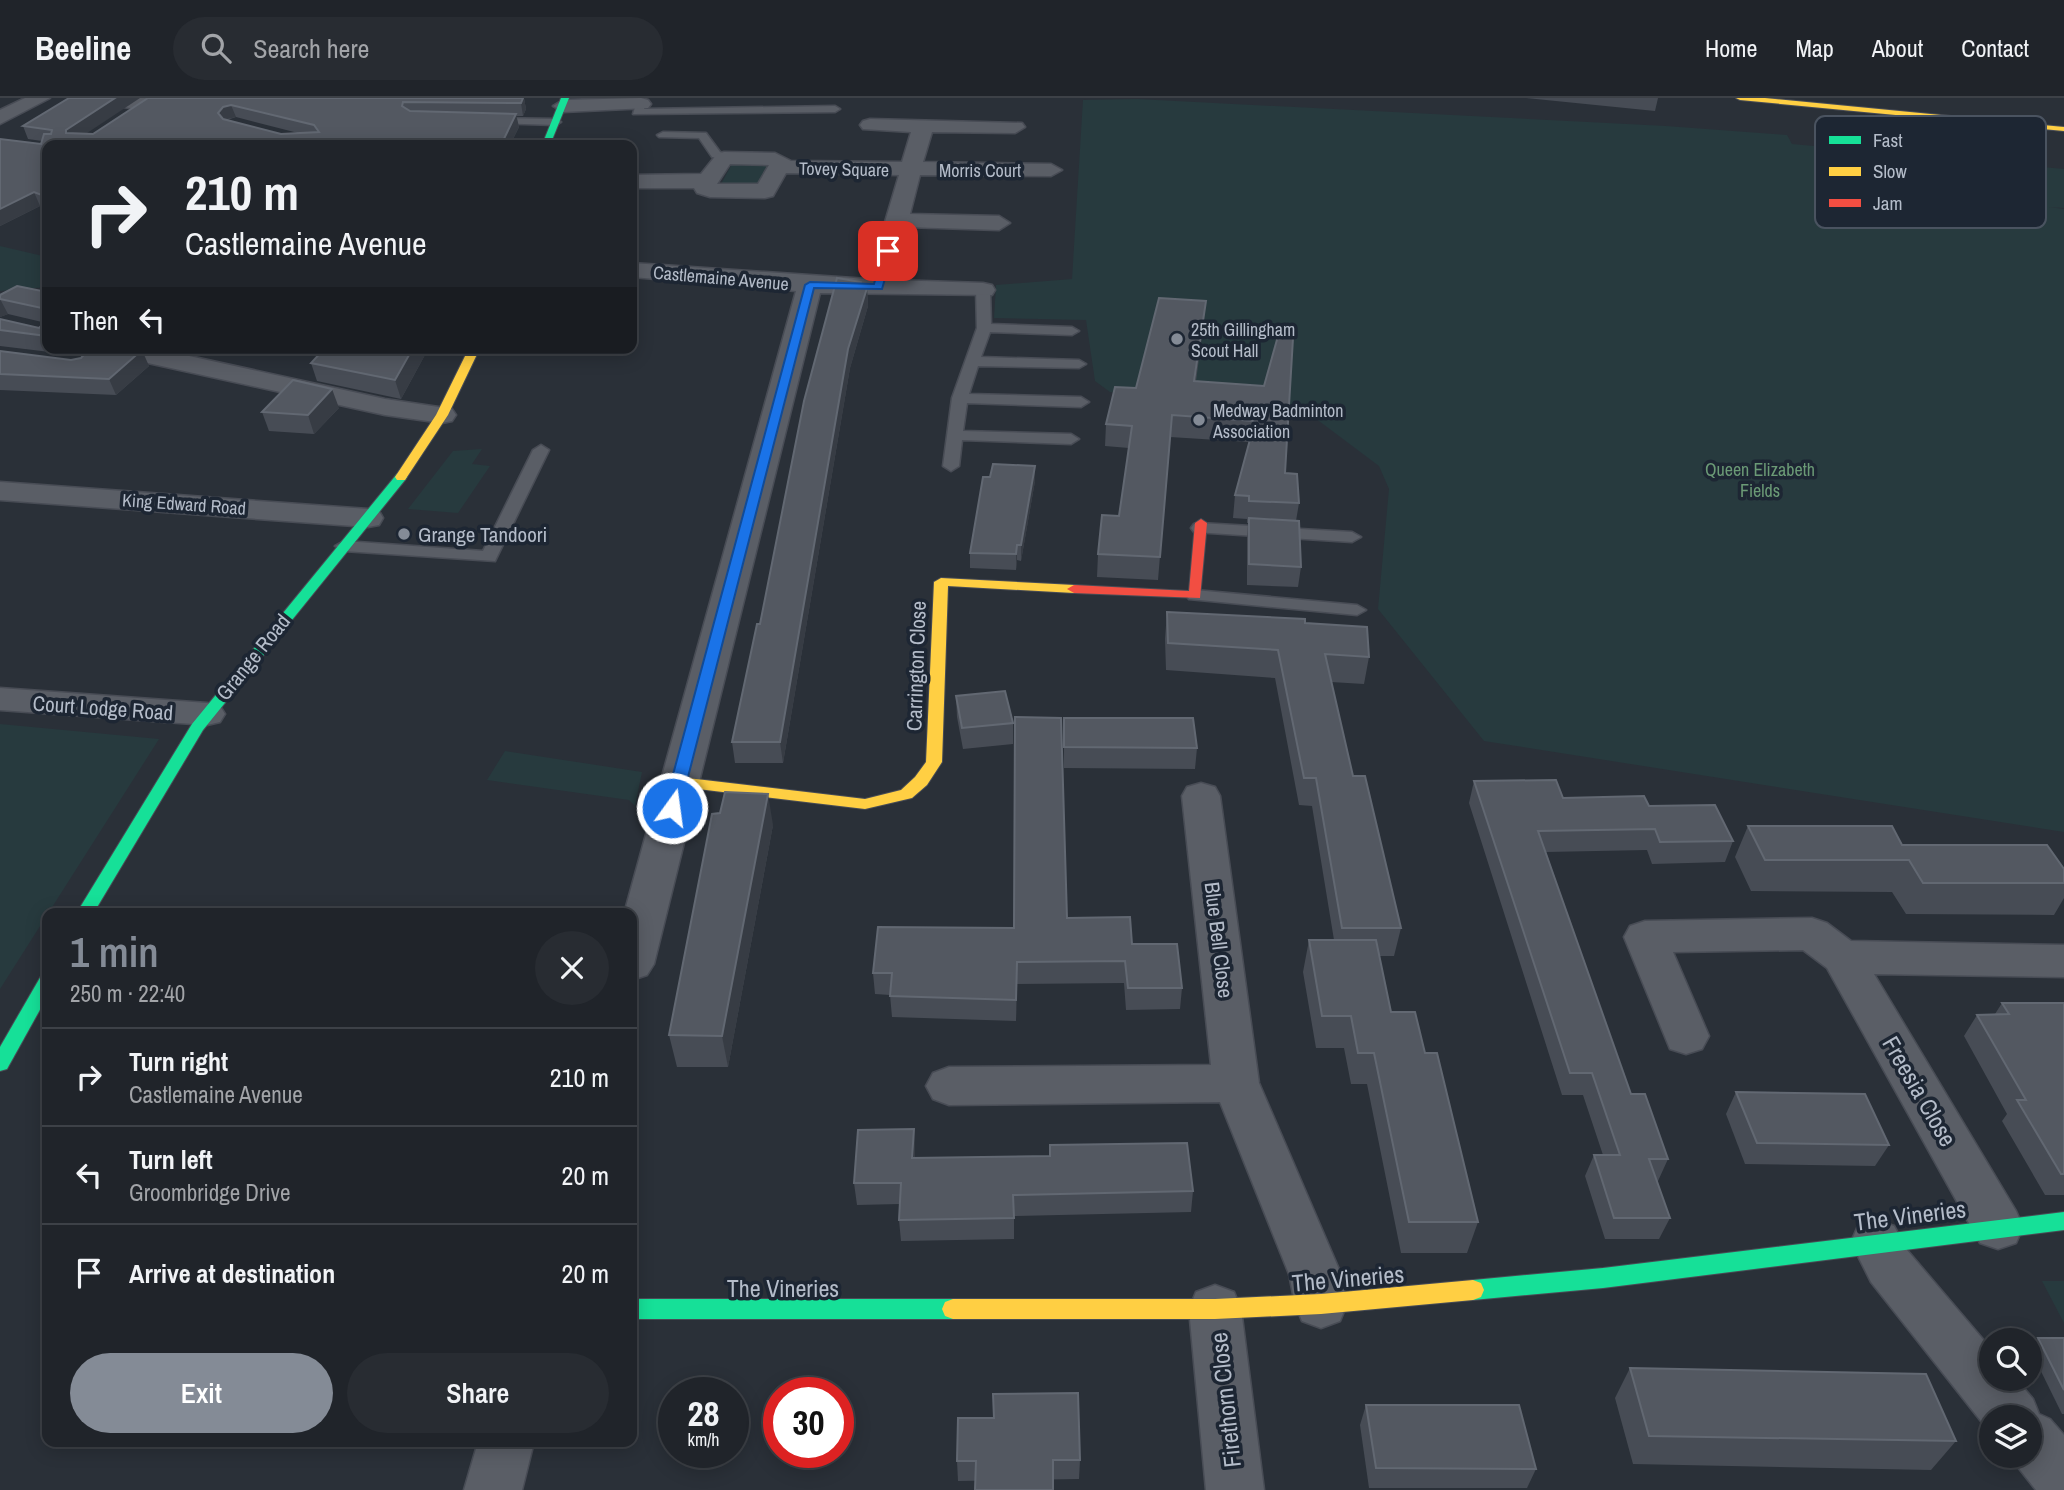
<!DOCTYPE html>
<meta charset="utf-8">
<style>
body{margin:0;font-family:"Archivo Narrow",sans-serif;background:#282c32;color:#f1f3f6;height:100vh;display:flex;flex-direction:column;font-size:26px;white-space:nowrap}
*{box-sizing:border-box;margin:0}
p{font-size:23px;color:#a2a4a8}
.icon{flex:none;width:38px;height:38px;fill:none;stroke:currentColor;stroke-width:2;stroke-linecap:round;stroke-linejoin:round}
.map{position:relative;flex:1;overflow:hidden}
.drawer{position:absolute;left:42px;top:810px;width:595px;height:539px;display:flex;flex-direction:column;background:#20242a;border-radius:14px;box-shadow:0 4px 18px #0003,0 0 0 2px #3d4147}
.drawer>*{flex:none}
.guide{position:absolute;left:42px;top:42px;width:595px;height:214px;border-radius:14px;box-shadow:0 4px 18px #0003,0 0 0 2px #3d4147;background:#20242a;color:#f1f3f6;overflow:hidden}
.controls{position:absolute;left:1979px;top:1230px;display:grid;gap:14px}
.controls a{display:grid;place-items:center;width:63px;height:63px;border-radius:50%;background:#20242a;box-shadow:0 4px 18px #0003,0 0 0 2px #3d4147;font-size:35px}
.speed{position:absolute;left:658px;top:1279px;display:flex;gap:14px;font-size:35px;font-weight:700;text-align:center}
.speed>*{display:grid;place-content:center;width:91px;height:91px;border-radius:50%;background:#20242a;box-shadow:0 4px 18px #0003,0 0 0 2px #3d4147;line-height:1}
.speed small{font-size:18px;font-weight:400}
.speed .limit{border:10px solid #d22;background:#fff;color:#111}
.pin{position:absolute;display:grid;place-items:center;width:60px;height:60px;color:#fff;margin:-30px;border-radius:14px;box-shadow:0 4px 10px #0006}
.me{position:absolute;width:77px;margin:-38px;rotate:14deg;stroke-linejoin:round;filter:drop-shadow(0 0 5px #0008)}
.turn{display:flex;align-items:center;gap:24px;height:147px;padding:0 28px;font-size:32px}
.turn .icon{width:91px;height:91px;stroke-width:2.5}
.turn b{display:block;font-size:49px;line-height:60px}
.then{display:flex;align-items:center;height:66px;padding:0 28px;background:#0003;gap:14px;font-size:26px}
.round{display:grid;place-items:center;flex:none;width:74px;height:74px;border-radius:37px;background:#282c32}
.summary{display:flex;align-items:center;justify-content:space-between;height:119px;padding:0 28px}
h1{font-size:42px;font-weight:600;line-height:52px;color:#848b96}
.action{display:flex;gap:14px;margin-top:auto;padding:14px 28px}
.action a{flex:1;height:80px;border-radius:42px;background:#848b96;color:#fff;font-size:28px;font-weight:600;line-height:80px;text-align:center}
.action a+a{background:#282c32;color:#f1f3f6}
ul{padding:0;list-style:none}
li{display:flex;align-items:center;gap:21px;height:98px;padding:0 28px;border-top:2px solid #3d4147}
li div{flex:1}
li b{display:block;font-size:26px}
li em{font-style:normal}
header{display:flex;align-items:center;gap:42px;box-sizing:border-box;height:98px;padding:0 35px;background:#20242a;border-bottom:2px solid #3d4147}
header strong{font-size:33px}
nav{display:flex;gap:38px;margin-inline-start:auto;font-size:24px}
.search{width:490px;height:63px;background:#282c32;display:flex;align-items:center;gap:18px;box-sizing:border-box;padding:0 24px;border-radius:38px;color:#a2a4a8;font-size:26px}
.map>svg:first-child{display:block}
.green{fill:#273a3e}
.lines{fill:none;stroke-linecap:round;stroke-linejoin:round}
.lane-casing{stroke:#484c55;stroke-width:3}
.street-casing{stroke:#484c55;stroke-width:3}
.fast-casing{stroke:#484c55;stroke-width:2}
.slow-casing{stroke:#484c55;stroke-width:2}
.jam-casing{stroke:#484c55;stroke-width:2}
.lane{fill:#5a5e66;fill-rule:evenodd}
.street{fill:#5a5e66;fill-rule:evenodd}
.fast{fill:#16e098;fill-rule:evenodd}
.slow{fill:#ffcf43;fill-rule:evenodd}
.jam{fill:#f24e42;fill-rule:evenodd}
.wall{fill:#474c55;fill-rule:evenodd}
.shaded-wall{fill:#373c44}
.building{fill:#535861;stroke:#626872;stroke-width:2;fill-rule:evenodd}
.route{fill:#1a73e8;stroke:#114b97;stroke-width:2}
.poi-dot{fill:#848b96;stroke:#1d2633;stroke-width:2.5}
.labels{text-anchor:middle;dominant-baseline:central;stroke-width:7;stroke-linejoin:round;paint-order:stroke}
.far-street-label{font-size:18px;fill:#b4bcc9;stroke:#1d2633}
.far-poi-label{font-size:18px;fill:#b4bcc9;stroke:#1d2633;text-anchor:start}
.far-park-label{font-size:18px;fill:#6b9a76;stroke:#1d2633}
.poi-label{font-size:21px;fill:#b4bcc9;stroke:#1d2633;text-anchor:start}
.street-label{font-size:21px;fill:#b4bcc9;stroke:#1d2633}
.near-street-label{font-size:24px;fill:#b4bcc9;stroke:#1d2633}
.key{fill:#1d2633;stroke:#4a5360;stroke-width:2}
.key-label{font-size:19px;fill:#b4bcc9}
</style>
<header>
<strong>Beeline</strong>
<div class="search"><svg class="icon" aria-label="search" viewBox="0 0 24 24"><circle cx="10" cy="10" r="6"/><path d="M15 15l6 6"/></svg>Search here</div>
<nav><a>Home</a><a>Map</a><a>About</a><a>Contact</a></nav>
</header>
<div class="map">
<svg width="2064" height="1392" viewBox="0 0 2064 1392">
<rect width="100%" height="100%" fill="#2a3038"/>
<!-- green -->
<g class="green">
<path d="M1137 1 1666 28 1787 37 1792 46 2064 71V110L2049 109 2064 111V734L1484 643 1378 511 1389 391 1379 368 1307 314 1252 303 1110 294 1095 283 1086 222 994 220 996 187 1072 181 1083 2Z"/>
<path d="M732 66H765L767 68 758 86H721Z"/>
<path d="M0 148 47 159V189L0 193Z"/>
<path d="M482 351 472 366 490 368 458 415 408 411 453 353Z"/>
<path d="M0 626 159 641 0 891Z"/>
<path d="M505 653 642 674 635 708 629 702 487 682Z"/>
<path d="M2042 1183H2064V1225Z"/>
</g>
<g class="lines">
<!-- lane casing -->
<g class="lane-casing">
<g id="lane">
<path d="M641 3 646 6 644 11 835 8 840 11 835 14 633 16 636 6Z"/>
<path d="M484 20 556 21 561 24 556 27 488 25 484 24Z"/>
<path d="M663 34 706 35 720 54 734 59 728 62 712 59 699 40 659 39 657 37Z"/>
<path d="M983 188 990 192 991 226 1072 229 1079 233 1072 237 990 234 981 259 1079 262 1086 266 1079 270 978 268 969 296 1081 299 1089 304 1081 309 967 305 963 333 1071 336 1079 341 1071 346 962 342 959 368 951 373 943 368 952 300 977 230 976 192Z"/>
<path d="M541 347 549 352 495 463 344 453 335 448 344 443 483 453 533 352Z"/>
<path d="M1200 425 1352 434 1361 439 1352 444 1194 434 1191 430 1194 426Z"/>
<path d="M1195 492 1357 507 1366 512 1357 517 1189 501 1186 497 1189 493Z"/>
</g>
</g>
<!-- street casing -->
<g class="street-casing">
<g id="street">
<path d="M25 0H50L0 26V12Z"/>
<path d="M102 0H154L160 5C150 15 111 10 102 0Z"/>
<path d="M641 0 648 2 651 6 648 10 563 14 553 8 563 2Z"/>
<path d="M870 21 1022 25 1025 29 1015 35 932 34 923 64 1051 66 1062 72 1051 78 920 77 910 116 999 118 1010 125 999 132 906 129 892 182 983 185 992 187 995 192 992 197 820 195 654 866 647 877 632 882V816H624L796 193 632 179V165L868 181 899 77 786 75 773 98 765 100 710 99 697 95 694 90H632V77L701 76 717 56 724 54 775 55 791 63 902 64 911 34 863 31 860 27 863 23ZM730 66 769 67 758 86H717Z"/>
<path d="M103 250H153L385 301 452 311 456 317 452 323 442 325 385 317 116 258 107 256Z"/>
<path d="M0 384 368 411 379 413 383 420 379 427 368 429 0 402Z"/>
<path d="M0 590 207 605 220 608 225 616 220 624 207 627 0 612Z"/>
<path d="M1201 685 1215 689 1220 698 1259 985 1341 1176 1347 1206 1340 1223 1321 1230 1302 1223 1295 1206 1289 1176 1220 1004 949 1007 933 1001 926 988 933 975 949 969 1211 967 1182 698 1187 689Z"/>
<path d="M1812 820 1827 825 1851 843 2064 847V879L1874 876 2016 1113 2023 1129 2016 1145 1998 1151 1980 1145 1827 870 1803 852 1673 854 1709 938 1702 951 1686 956 1670 951 1624 839 1630 828 1645 823Z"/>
<path d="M1876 1122 1894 1128 1907 1152 1992 1252V1281H2016L2033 1301 2039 1316 2050 1321 2064 1337V1392H2036L2010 1359 2030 1358V1320H1992V1337L1871 1184 1851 1144 1858 1128Z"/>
<path d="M1215 1187 1234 1194 1241 1211 1264 1392H1206L1189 1211 1196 1194Z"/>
<path d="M478 1344H534L522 1392H464Z"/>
</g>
</g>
<!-- fast casing -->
<g class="fast-casing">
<g id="fast">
<path d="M561 0H569L550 47H542Z"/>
<path d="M401 375 407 379 405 382 203 632 93 816H76L192 626 397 376Z"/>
<path d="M47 876V899L7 971 0 973V949L41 878Z"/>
<path d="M2064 1114V1132L1603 1190 1473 1202 1465 1199 1462 1192 1465 1185 1473 1182 1603 1170Z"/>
<path d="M632 1201H953L961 1204 964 1211 961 1218 953 1221H632Z"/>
</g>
</g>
<!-- slow casing -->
<g class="slow-casing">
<g id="slow">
<path d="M1736 0H1765L2064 29V33L1740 2Z"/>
<path d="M469 250H480L448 317 405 382H397L395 379 436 317Z"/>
<path d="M941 480 1074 487 1081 491 1074 495 948 488 942 664 927 687 912 700 865 711 673 688 671 684 679 679 865 701 901 692 915 679 926 664 934 484Z"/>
<path d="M1473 1182 1481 1185 1484 1192 1481 1199 1473 1202 1321 1216 1215 1221H953L945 1218 942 1211 945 1204 953 1201H1215L1321 1196Z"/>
</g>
</g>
<!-- jam casing -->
<g class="jam-casing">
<path id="jam" d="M1201 421 1207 425 1200 500 1074 495 1067 491 1074 487 1189 493 1195 425Z"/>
</g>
<!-- lane -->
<use href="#lane" class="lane"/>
<!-- street -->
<use href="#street" class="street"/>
<!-- fast -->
<use href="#fast" class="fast"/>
<!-- slow -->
<use href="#slow" class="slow"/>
<!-- jam -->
<use href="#jam" class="jam"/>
</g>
<!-- wall -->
<g class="wall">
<path d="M148 0H524L526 11 523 18H516L519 29 510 47H47V111L40 108 0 128V41L41 46 42 43 28 41 23 28 93 36ZM236 19 298 35 281 36 227 22Z"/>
<path d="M1526 0H1658L1655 13Z"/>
<path d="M861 189 867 190 868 208 850 270 783 665H735L732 644 760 526Z"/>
<path d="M47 194V250H135L149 268 116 297 0 292V253L71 262 81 260 83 258 0 248V221L39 230 42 227V224L8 216 0 219V197Z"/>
<path d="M1204 223 1196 283 1264 288 1285 375 1299 405 1296 423 1301 469 1298 489 1247 487V440L1248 425H1247V421L1233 420 1235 397 1249 344 1170 339 1158 482 1097 479 1098 456 1119 418 1129 350 1105 348 1106 326 1136 290Z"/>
<path d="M426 255 401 301 317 283 311 265Z"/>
<path d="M339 310 314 336 269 333 262 314Z"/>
<path d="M1035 383 1021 463 1017 462 1016 472 970 470V455Z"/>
<path d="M1167 514 1305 525 1369 559 1364 586 1331 584 1353 678 1401 830 1394 858H1379L1391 914 1425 955 1478 1124 1467 1155H1401L1367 986H1351L1344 950H1316L1303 874 1309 842H1334L1312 708 1299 707 1275 580 1166 572 1165 541Z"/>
<path d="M956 598 1013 625V646L963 651 957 619Z"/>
<path d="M1064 620 1197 650 1195 671 1064 670Z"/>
<path d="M1474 683 1563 700 1733 743 1725 764 1652 766 1647 752 1546 754 1631 996 1668 1061 1658 1083H1657L1670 1120 1659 1141H1605L1585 1078 1594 1057H1603L1583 997H1562L1469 705Z"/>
<path d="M773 727 728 969H677L669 937Z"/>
<path d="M1748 728 1902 747 2064 771V800L2054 817 1906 816 1892 794 1751 793 1735 759Z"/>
<path d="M1067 820 1132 846 1182 890 1180 911 1126 912 1124 885 1017 886 1016 923 892 919 890 897 875 896 873 875 1014 830Z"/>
<path d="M2002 905H2064V1097H2045L2002 1023 2007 1016 1964 938 1977 917 1995 916Z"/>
<path d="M1736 994 1889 1047 1875 1068 1745 1066 1726 1016Z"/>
<path d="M914 1031 915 1060 1050 1058V1047L1193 1093 1191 1114 1014 1118V1141L901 1143 899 1122 900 1106 857 1107 854 1085Z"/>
<path d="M2038 1240H2064V1316H2062L2030 1251V1250Z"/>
<path d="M1630 1270 1956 1343 1931 1372 1633 1366 1615 1300Z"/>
<path d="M1366 1307 1536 1371 1527 1390H1369L1360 1327Z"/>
<path d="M1080 1362 1079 1381 958 1383 957 1363Z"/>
</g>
<!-- shaded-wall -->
<g class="shaded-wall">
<path d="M115 0H140L72 45 66 35V32Z"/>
<path d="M523 0H524L526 11 523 18 521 5Z"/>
<path d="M231 7 236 19 227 21 222 28 218 15 223 9Z"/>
<path d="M516 16 519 29 510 47H501Z"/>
<path d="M34 94 40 108 0 128V111Z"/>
<path d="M867 190 868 208 850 270 783 665 780 644 848 251Z"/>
<path d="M0 201 8 216 0 219Z"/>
<path d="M1206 203 1204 223 1192 304 1194 283Z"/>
<path d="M413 250H424L426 255 401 301 395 282Z"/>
<path d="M142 252 149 268 116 297 109 281Z"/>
<path d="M332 291 339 310 314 336 308 317Z"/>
<path d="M1035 368V383L1021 463V447Z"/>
<path d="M1017 447V462L1016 472V456Z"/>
<path d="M768 696 773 727 728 969 722 938Z"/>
<path d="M1017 864V886L1016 923V902Z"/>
<path d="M914 1031 915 1052 914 1081 912 1060Z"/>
</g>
<!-- building -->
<g class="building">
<path d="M69 0H115L66 32V35L93 36 148 0H523L521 5 403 4 402 8 410 13 516 16 501 47H47V99L34 94 0 111V41L41 46 44 36H51L52 32 23 28ZM231 7 314 27 319 34 281 36 223 21 218 15 223 9Z"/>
<path d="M837 180 861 184 860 189 867 190 848 251 780 644H732L757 526H760L804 303Z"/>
<path d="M17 188 47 194V238L0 232V221L39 230 42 227V210L0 201V197Z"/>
<path d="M1159 200 1206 203 1194 283 1264 288 1278 238 1293 240 1285 375 1297 376 1299 405 1249 403V398L1235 397 1255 323 1172 317 1160 459 1098 456 1102 417 1119 418 1132 328 1106 326 1115 289 1136 290Z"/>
<path d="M86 250H136L142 252 109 281 0 276V253L71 262 81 260 87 253Z"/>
<path d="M325 250H413L395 282 311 265Z"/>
<path d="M293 282 332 291 308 317 262 314Z"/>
<path d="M993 366 1035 368 1021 447H1017L1016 456 970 455 983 379H990Z"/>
<path d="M1249 420 1299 423 1301 469 1249 466Z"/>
<path d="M1167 514 1305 521V525L1367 529 1369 559 1325 556 1353 678H1365L1401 830H1342L1316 680H1304L1278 552 1168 545Z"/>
<path d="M1005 593 1013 625 962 630 956 598Z"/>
<path d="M1015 619 1061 620 1067 820 1130 819 1132 846H1177L1182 890H1128L1125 863 1017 864 1016 902 890 898 892 875H873L878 829 1014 830Z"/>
<path d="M1064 620H1193L1197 650 1064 649Z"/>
<path d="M1556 682 1563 700 1644 698 1649 708 1715 707 1733 743 1660 744 1655 731 1538 733 1631 996H1645L1668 1061H1649L1670 1120H1614L1594 1057H1620L1592 975H1570L1474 683Z"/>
<path d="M725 694 768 696 722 938 669 937 712 716 720 715Z"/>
<path d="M1748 728H1892L1902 747H2047L2064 771V785H1923L1909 762H1765Z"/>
<path d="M1309 842H1376L1391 914H1415L1425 955H1437L1478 1124H1409L1374 955H1358L1351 918H1322Z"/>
<path d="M2002 905H2064V1076H2061L2017 1002H2026L1977 917 2009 916Z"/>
<path d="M1736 994 1865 996 1889 1047 1757 1045Z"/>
<path d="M914 1031 912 1060 1050 1058V1047L1187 1045 1193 1093 1013 1097 1014 1120 899 1122 901 1085H854L858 1032Z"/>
<path d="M2038 1240H2064V1292Z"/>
<path d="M1630 1270 1926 1276 1956 1343 1649 1338Z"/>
<path d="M1078 1295 1080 1362H1053V1392H975L976 1363H957L958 1320H994L993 1296Z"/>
<path d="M1366 1307H1519L1536 1371 1376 1370Z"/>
</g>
<!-- route -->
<path class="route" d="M888 150 893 153 882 191 814 190 680 710 678 714H667L664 710 805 187 810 184 874 186 883 153Z"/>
<!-- markers -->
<g class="poi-dot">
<circle cx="1177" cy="241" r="7"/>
<circle cx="1199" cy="322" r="7"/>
<circle cx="404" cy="436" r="7"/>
</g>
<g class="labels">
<!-- far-street labels -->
<g class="far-street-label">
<text transform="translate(844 71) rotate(1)">Tovey Square</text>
<text x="980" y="72">Morris Court</text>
<text transform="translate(721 180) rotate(5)">Castlemaine Avenue</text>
<text transform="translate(184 406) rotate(4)">King Edward Road</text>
</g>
<!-- far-poi labels -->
<g class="far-poi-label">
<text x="1191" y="231">25th Gillingham<tspan x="1191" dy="21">Scout Hall</tspan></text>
<text x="1213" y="312">Medway Badminton<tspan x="1213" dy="21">Association</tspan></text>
</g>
<!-- far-park labels -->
<g class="far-park-label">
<text x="1760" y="371">Queen Elizabeth<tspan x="1760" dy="21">Fields</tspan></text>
</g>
<!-- poi labels -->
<g class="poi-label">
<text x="418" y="436">Grange Tandoori</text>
</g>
<!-- street labels -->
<g class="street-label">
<text transform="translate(253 559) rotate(-51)">Grange Road</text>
<text transform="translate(916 568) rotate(-88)">Carrington Close</text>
<text transform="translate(103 610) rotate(4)">Court Lodge Road</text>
<text transform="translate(1219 842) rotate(83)">Blue Bell Close</text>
</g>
<!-- near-street labels -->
<g class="near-street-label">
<text transform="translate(1920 993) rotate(60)">Freesia Close</text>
<text transform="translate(1910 1117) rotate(-7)">The Vineries</text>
<text transform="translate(1348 1180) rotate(-5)">The Vineries</text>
<text x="783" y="1190">The Vineries</text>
<text transform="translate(1225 1302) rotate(-96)">Firethorn Close</text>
</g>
</g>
<!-- legend -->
<rect x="1815" y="18" width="231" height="112" rx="10" class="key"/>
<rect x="1829" y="38" width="32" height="8" fill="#16e098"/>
<rect x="1829" y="69" width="32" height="9" fill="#ffcf43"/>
<rect x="1829" y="101" width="32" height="8" fill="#f24e42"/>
<g class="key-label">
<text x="1873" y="49">Fast</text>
<text x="1873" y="80">Slow</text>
<text x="1873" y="112">Jam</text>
</g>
</svg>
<div class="controls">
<a><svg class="icon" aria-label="search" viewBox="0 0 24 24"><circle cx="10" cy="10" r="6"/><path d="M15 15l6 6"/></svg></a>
<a><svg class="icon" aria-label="layers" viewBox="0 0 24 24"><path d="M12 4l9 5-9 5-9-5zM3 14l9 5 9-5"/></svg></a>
</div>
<div class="speed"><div>28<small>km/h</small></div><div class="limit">30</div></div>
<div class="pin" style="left:888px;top:153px;background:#d93025"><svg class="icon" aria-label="arrive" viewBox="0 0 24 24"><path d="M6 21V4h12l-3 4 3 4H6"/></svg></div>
<svg class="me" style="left:672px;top:710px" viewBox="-20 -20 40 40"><circle r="17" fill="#1a73e8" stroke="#fff" stroke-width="3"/><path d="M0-11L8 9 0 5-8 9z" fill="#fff"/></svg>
<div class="guide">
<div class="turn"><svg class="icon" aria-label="right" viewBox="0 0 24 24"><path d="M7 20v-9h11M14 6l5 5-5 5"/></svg><div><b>210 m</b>Castlemaine Avenue</div></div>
<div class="then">Then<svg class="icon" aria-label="left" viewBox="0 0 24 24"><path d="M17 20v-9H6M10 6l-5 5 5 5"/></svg></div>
</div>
<section class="drawer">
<div class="summary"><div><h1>1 min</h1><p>250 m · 22:40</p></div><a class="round"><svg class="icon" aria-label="close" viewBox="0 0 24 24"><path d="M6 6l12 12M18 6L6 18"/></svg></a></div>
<ul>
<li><svg class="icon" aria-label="right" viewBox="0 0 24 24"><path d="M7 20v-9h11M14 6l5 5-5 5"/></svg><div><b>Turn right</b><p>Castlemaine Avenue</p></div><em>210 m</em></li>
<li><svg class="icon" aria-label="left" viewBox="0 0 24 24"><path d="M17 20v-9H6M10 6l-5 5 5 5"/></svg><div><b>Turn left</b><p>Groombridge Drive</p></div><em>20 m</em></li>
<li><svg class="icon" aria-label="arrive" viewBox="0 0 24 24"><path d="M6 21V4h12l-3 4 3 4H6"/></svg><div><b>Arrive at destination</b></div><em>20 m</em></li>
</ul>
<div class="action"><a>Exit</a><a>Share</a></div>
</section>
</div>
